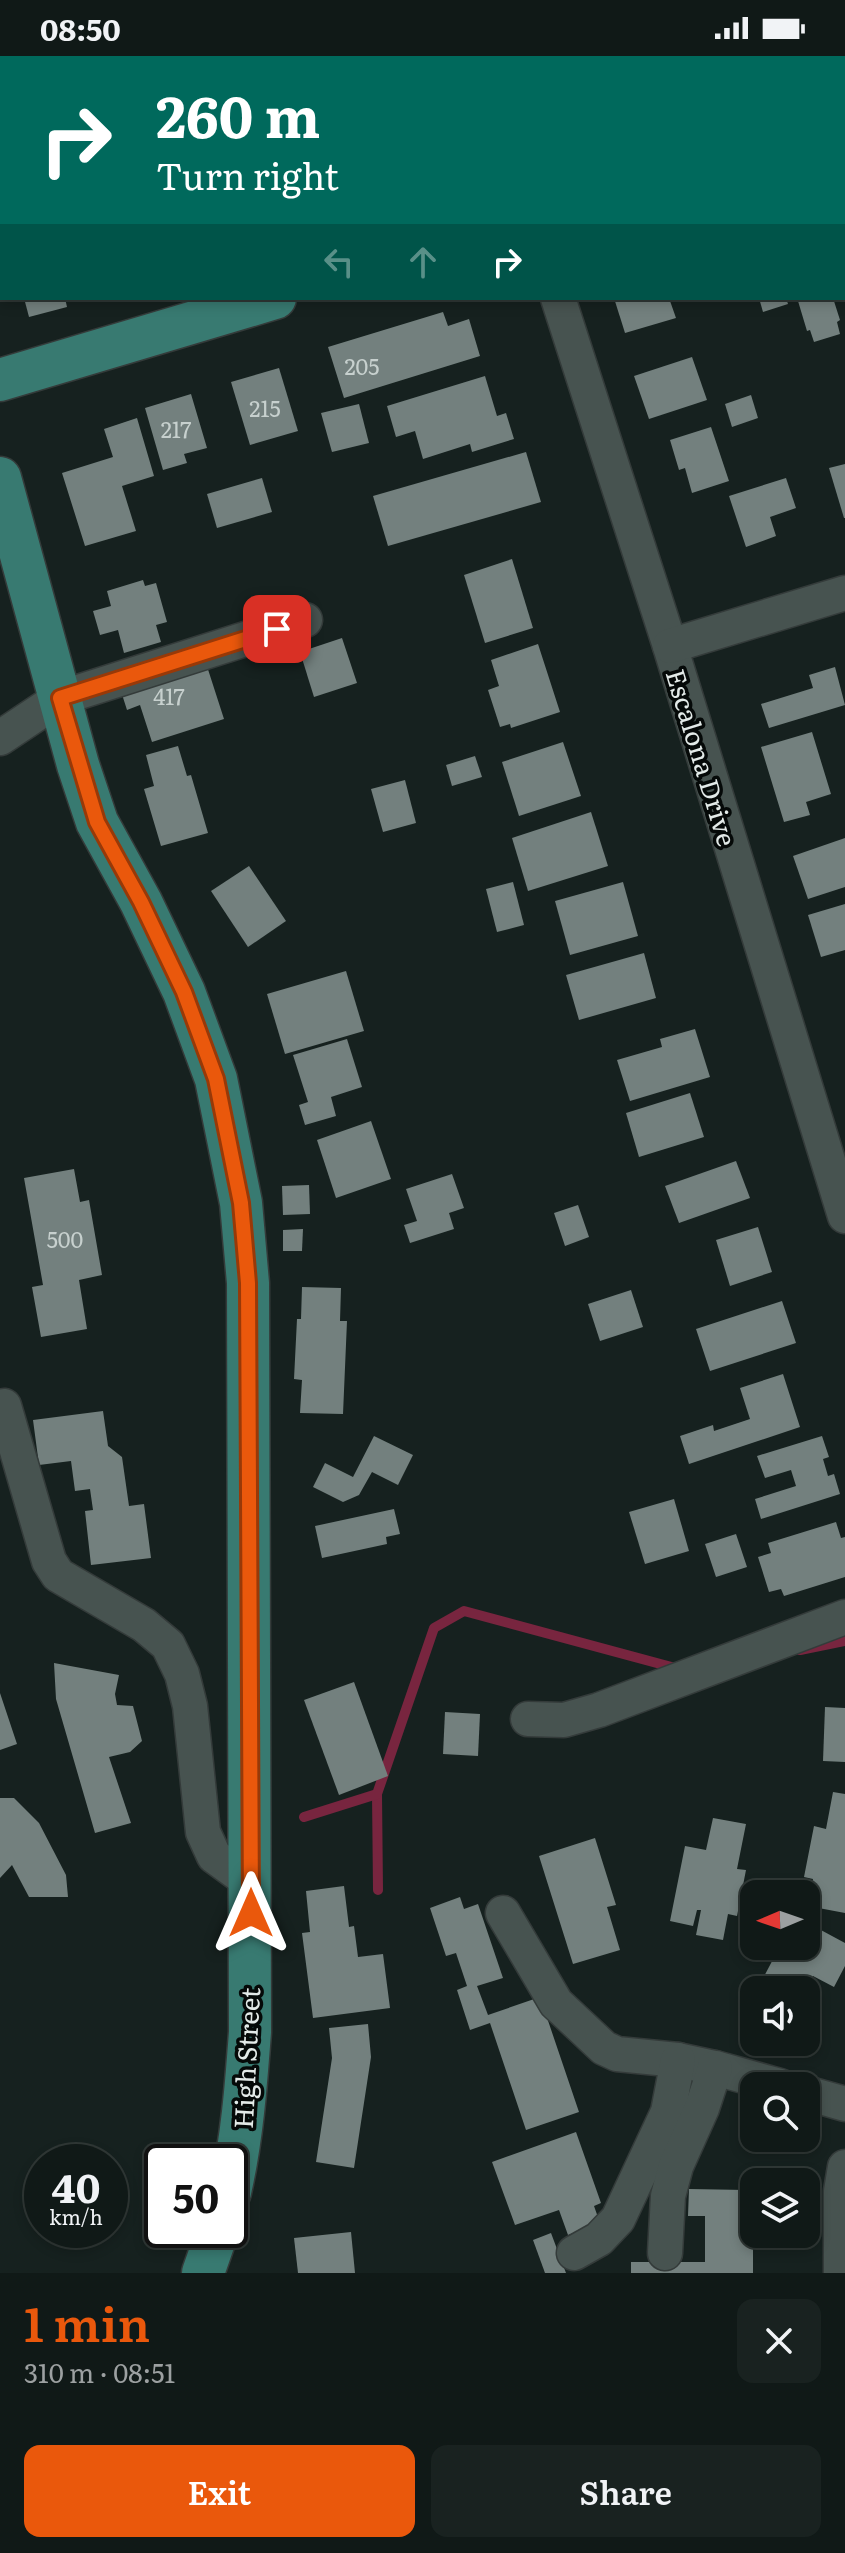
<!DOCTYPE html>
<meta charset="utf-8">
<style>
body{margin:0;font-family:Literata,serif;background:#192220;color:#f1f3f6;height:100vh;display:flex;flex-direction:column;font-size:30px;white-space:nowrap}
*{box-sizing:border-box;margin:0}
p{font-size:26px;color:#9ca0a1}
.icon{flex:none;width:44px;height:44px;fill:none;stroke:currentColor;stroke-width:2;stroke-linecap:round;stroke-linejoin:round}
.map{position:relative;height:2217px;overflow:hidden}
.panel{display:flex;flex-direction:column;background:#101917;flex:1}
.panel>*{flex:none}
.banner{position:absolute;left:0px;top:0px;width:846px;height:244px;box-shadow:0 4px 12px #0003,0 0 0 2px #303836;background:#00695c;color:#fff;overflow:hidden}
.needle{width:52px;rotate:268deg}
.controls{position:absolute;left:740px;top:1824px;display:grid;gap:16px}
.controls a{display:grid;place-items:center;width:80px;height:80px;border-radius:16px;background:#101917;box-shadow:0 4px 12px #0003,0 0 0 2px #303836;font-size:40px}
.speed{position:absolute;left:24px;top:2088px;display:flex;gap:16px;font-size:40px;font-weight:700;text-align:center}
.speed>*{display:grid;place-content:center;width:104px;height:104px;border-radius:50%;background:#101917;box-shadow:0 4px 12px #0003,0 0 0 2px #303836;line-height:1}
.speed small{font-size:20px;font-weight:400}
.speed .limit{border:4px solid #111;border-radius:12px;background:#fff;color:#111}
.pin{position:absolute;display:grid;place-items:center;width:68px;height:68px;color:#fff;margin:-34px;border-radius:16px;box-shadow:0 4px 12px #0006}
.me{position:absolute;width:88px;margin:-44px;rotate:0deg;stroke-linejoin:round;filter:drop-shadow(0 0 6px #0008)}
.turn{display:flex;align-items:center;gap:28px;height:168px;padding:0 24px;font-size:36px}
.turn .icon{width:104px;height:104px;stroke-width:2.5}
.turn b{display:block;font-size:56px;line-height:68px}
.lanes{display:flex;align-items:center;height:76px;padding:0 24px;background:#0003;justify-content:center;gap:40px;direction:ltr}
.lanes .off{opacity:.35}
.round{display:grid;place-items:center;flex:none;width:84px;height:84px;border-radius:16px;background:#192220}
.headline{display:flex;align-items:center;justify-content:space-between;height:136px;padding:0 24px}
h1{font-size:48px;font-weight:600;line-height:60px;color:#ea580c}
.button{display:flex;gap:16px;margin-top:auto;padding:16px 24px}
.button a{flex:1;height:92px;border-radius:16px;background:#ea580c;color:#fff;font-size:32px;font-weight:600;line-height:92px;text-align:center}
.button a+a{background:#192220;color:#f1f3f6}
.status{display:flex;justify-content:space-between;align-items:center;height:56px;padding:0 40px;background:#101917;direction:ltr}
.status svg{height:22px;fill:currentColor}
.map>svg:first-child{display:block}
.lines{fill:none;stroke-linecap:round;stroke-linejoin:round}
.stream{stroke:#78253f;stroke-width:10}
.building{fill:#73807e}
.minor-casing{stroke:#343b3a;stroke-width:37}
.major-casing{stroke:#343b3a;stroke-width:45}
.minor{stroke:#475350;stroke-width:34}
.major{stroke:#387a71;stroke-width:42}
.route-casing{stroke:#983908;stroke-width:20}
.route{stroke:#ea580c;stroke-width:14}
.labels{text-anchor:middle;dominant-baseline:central;stroke-width:7;stroke-linejoin:round;paint-order:stroke}
.number-label{font-size:22px;fill:#c7d0ce}
.street-label{font-size:26px;fill:#e3eae8;stroke:#050908}
</style>
<div class="status"><b>08:50</b><svg viewBox="0 0 49 12"><path d="M0 12V9h3v3zM5 12V6h3v6zM10 12V3h3v9zM15 12V0h3v12zM26 1h20v11H26zM47 4h2v5h-2z"/></svg></div>
<div class="map">
<svg width="845" height="2217" viewBox="0 0 845 2217">
<rect width="100%" height="100%" fill="#16211f"/>
<g class="lines">
<!-- stream -->
<g class="stream">
<path d="M800 1594 845 1585"/>
<path d="M377 1738 378 1834"/>
<path d="M304 1761 377 1738 434 1572 464 1555 679 1613"/>
</g>
</g>
<!-- building -->
<g class="building">
<path d="M24 242H65L67 251 29 261Z"/>
<path d="M614 242H669L676 262 625 277Z"/>
<path d="M759 242H786L788 248 763 256Z"/>
<path d="M807 242H833L840 264 837 266 840 278 814 286 810 274 807 275 798 245Z"/>
<path d="M443 256 448 270 469 263 480 300 344 342 328 291Z"/>
<path d="M692 301 707 344 649 363 634 320Z"/>
<path d="M279 312 298 375 250 389 231 326Z"/>
<path d="M485 320 497 360 506 357 514 383 472 396 470 388 423 403 415 375 396 381 387 350Z"/>
<path d="M191 338 207 392 184 398 187 407 163 414 145 352Z"/>
<path d="M751 339 758 362 732 371 725 348Z"/>
<path d="M359 348 369 387 332 396 321 357Z"/>
<path d="M137 362 154 420 122 430 136 475 85 490 62 417 113 401 104 373Z"/>
<path d="M711 371 729 425 692 437 685 412 679 414 670 384Z"/>
<path d="M526 396 541 446 388 490 373 440Z"/>
<path d="M845 408V462H844L829 412Z"/>
<path d="M262 422 272 456 217 472 207 438Z"/>
<path d="M786 422 796 452 770 461 776 480 746 491 729 440Z"/>
<path d="M512 503 533 572 485 587 464 519Z"/>
<path d="M143 524 145 530 156 527 167 566 156 569 161 586 124 597 118 574 100 579 93 555 111 550 107 535Z"/>
<path d="M342 582 357 627 314 641 300 596Z"/>
<path d="M538 588 560 656 511 672 510 668 500 671 488 634 499 630 491 604Z"/>
<path d="M204 601 224 663 152 686 140 649 127 654 119 629Z"/>
<path d="M835 611 845 649 769 672 761 648 813 632 809 619Z"/>
<path d="M812 676 831 738 806 746 810 759 784 766 761 691Z"/>
<path d="M563 686 581 740 519 760 502 706Z"/>
<path d="M178 690 187 720 191 719 208 777 161 790 144 733 154 730 146 699Z"/>
<path d="M475 700 482 721 452 730 446 709Z"/>
<path d="M405 724 416 767 383 776 371 733Z"/>
<path d="M591 756 608 810 528 835 512 782Z"/>
<path d="M845 782V831L808 843 793 800Z"/>
<path d="M249 810 286 865 248 891 211 835Z"/>
<path d="M513 826 524 869 497 876 486 833Z"/>
<path d="M623 826 638 880 570 899 555 845Z"/>
<path d="M845 848V894L821 901 808 859Z"/>
<path d="M644 897 656 942 579 964 566 919Z"/>
<path d="M346 915 364 975 285 998 267 938Z"/>
<path d="M695 973 710 1021 630 1045 617 1004 662 991 660 983Z"/>
<path d="M347 983 362 1031 331 1041 336 1060 305 1069 299 1049 308 1046 293 999Z"/>
<path d="M690 1037 704 1081 639 1101 626 1057Z"/>
<path d="M371 1065 391 1123 336 1142 317 1084Z"/>
<path d="M736 1105 750 1142 679 1167 665 1130Z"/>
<path d="M74 1113 80 1146 89 1144 102 1219 79 1224 87 1273 41 1281 32 1231 43 1229 24 1122Z"/>
<path d="M452 1118 464 1152 449 1157 454 1173 410 1187 404 1169 417 1165 406 1133Z"/>
<path d="M309 1129 310 1158 283 1159 282 1130Z"/>
<path d="M578 1149 589 1181 565 1190 554 1157Z"/>
<path d="M758 1171 772 1216 730 1230 716 1184Z"/>
<path d="M303 1173 302 1195H283V1174Z"/>
<path d="M302 1231 341 1232 340 1265H347L343 1358 300 1357 302 1324 294 1323 297 1263H301Z"/>
<path d="M631 1234 643 1271 600 1285 588 1248Z"/>
<path d="M782 1245 796 1287 710 1315 696 1273Z"/>
<path d="M783 1318 800 1371 689 1408 680 1380 713 1369 714 1375 750 1363 740 1332Z"/>
<path d="M103 1355 108 1390 122 1401 129 1450 144 1448 151 1502 91 1509 85 1455 93 1454 90 1433 75 1435 71 1405 39 1409 33 1364Z"/>
<path d="M374 1380 413 1399 398 1429 372 1416 359 1439 343 1446 313 1431 325 1407 353 1421Z"/>
<path d="M822 1380 829 1401 823 1403 828 1420 834 1418 840 1438 761 1463 755 1443 796 1430 791 1414 765 1422 757 1400Z"/>
<path d="M674 1443 689 1495 645 1508 629 1456Z"/>
<path d="M394 1453 400 1478 386 1481 387 1488 322 1502 315 1470Z"/>
<path d="M836 1466 841 1482 845 1481V1521L784 1540 781 1533 769 1536 758 1501 771 1497 768 1487Z"/>
<path d="M736 1478 747 1511 716 1521 705 1488Z"/>
<path d="M54 1607 119 1619 115 1638 117 1649 133 1650 142 1685 130 1696 109 1701 131 1767 95 1777 56 1643Z"/>
<path d="M354 1626 388 1720 339 1739 304 1644Z"/>
<path d="M0 1637 17 1688 0 1694Z"/>
<path d="M825 1651 845 1652V1706L823 1705Z"/>
<path d="M445 1656 480 1658 478 1700 443 1698Z"/>
<path d="M833 1736 845 1738V1857L808 1850 813 1823 804 1821 814 1770 826 1773Z"/>
<path d="M0 1742H14L39 1767 66 1819 68 1841H29L12 1809 0 1822Z"/>
<path d="M713 1762 746 1768 737 1813 746 1814 737 1860 728 1858 723 1884 696 1879 701 1854H697L693 1870 670 1865 685 1790 706 1794Z"/>
<path d="M595 1782 616 1849 607 1851 620 1894 573 1908 539 1800Z"/>
<path d="M344 1830 349 1871 354 1870 358 1901 383 1898 390 1952 313 1962 302 1877 310 1876 306 1835Z"/>
<path d="M460 1841 464 1853 478 1848 503 1922 477 1930 488 1959 540 1941 579 2056 526 2074 490 1967 470 1974 457 1934 467 1930 456 1897 446 1900 430 1852Z"/>
<path d="M806 1866 845 1887V1910L834 1931 813 1920 806 1934H767L759 1930 780 1890H806Z"/>
<path d="M368 1968 371 2001 354 2112 316 2106 332 2002 329 1972Z"/>
<path d="M576 2076 601 2147 594 2150 600 2167 568 2179 559 2154 515 2169 492 2106Z"/>
<path d="M689 2133 746 2134V2156H753V2217H631V2206H705V2160H688Z"/>
<path d="M351 2176 355 2217H298L294 2182Z"/>
<path d="M551 2177 566 2217H545L533 2184Z"/>
</g>
<g class="lines">
<!-- minor casing -->
<g class="minor-casing">
<g id="minor">
<path d="M486 0V2"/>
<path d="M558 242 670 590 845 1160"/>
<path d="M670 590 845 537"/>
<path d="M0 682 60 642 305 564"/>
<path d="M4 1350 49 1505 58 1519 144 1569 168 1589 182 1618 190 1650 203 1776 214 1800 251 1827"/>
<path d="M528 1663 564 1664 599 1654 845 1561"/>
<path d="M503 1857 556 1947 604 1992 617 1998 678 2004 715 2012 780 2030"/>
<path d="M806 2037 845 2048"/>
<path d="M574 2197 599 2183 618 2163 668 2056 678 2004"/>
<path d="M665 2197 668 2140 676 2110 702 2052 715 2012"/>
<path d="M841 2217V2135L845 2111"/>
</g>
</g>
<!-- major casing -->
<g class="major-casing">
<g id="major">
<path d="M844 64H845"/>
<path d="M0 324 275 242"/>
<path d="M0 422 78 709 97 766 141 846 184 936 216 1023 241 1147 248 1227 250 1976C246 2030 242 2083 230 2136"/>
<path d="M203 2217 218 2174"/>
</g>
</g>
<!-- minor -->
<use href="#minor" class="minor"/>
<!-- major -->
<use href="#major" class="major"/>
</g>
<g class="lines">
<!-- route casing -->
<g class="route-casing">
<path id="route" d="M251 1857 248 1227 241 1147 216 1023 184 936 141 846 97 766 60 642 277 573"/>
</g>
<!-- route -->
<use href="#route" class="route"/>
</g>
<g class="labels">
<!-- number labels -->
<g class="number-label">
<text x="362" y="309">205</text>
<text x="265" y="351">215</text>
<text x="176" y="372">217</text>
<text x="169" y="639">417</text>
<text x="65" y="1182">500</text>
</g>
<!-- street labels -->
<g class="street-label">
<text transform="translate(703 701) rotate(73)">Escalona Drive</text>
<text transform="translate(245 2002) rotate(-87)">High Street</text>
</g>
</g>
</svg>
<div class="controls">
<a><svg class="needle" viewBox="-14 -14 28 28"><path d="M0-13l5 13h-10z" fill="#e53935"/><path d="M0 13l5-13h-10z" fill="#9ca0a1"/></svg></a>
<a><svg class="icon" aria-label="sound" viewBox="0 0 24 24"><path d="M4 9h4l5-4v14l-5-4H4zM17 9q2 3 0 6"/></svg></a>
<a><svg class="icon" aria-label="search" viewBox="0 0 24 24"><circle cx="10" cy="10" r="6"/><path d="M15 15l6 6"/></svg></a>
<a><svg class="icon" aria-label="layers" viewBox="0 0 24 24"><path d="M12 4l9 5-9 5-9-5zM3 14l9 5 9-5"/></svg></a>
</div>
<div class="speed"><div>40<small>km/h</small></div><div class="limit">50</div></div>
<div class="pin" style="left:277px;top:573px;background:#d93025"><svg class="icon" aria-label="arrive" viewBox="0 0 24 24"><path d="M6 21V4h12l-3 4 3 4H6"/></svg></div>
<svg class="me" style="left:251px;top:1857px" viewBox="-20 -20 40 40"><path d="M0-17L14 15 0 8-14 15z" fill="#ea580c" stroke="#fff" stroke-width="4"/></svg>
<div class="banner">
<div class="turn"><svg class="icon" aria-label="right" viewBox="0 0 24 24"><path d="M7 20v-9h11M14 6l5 5-5 5"/></svg><div><b>260 m</b>Turn right</div></div>
<div class="lanes"><svg class="icon off" aria-label="left" viewBox="0 0 24 24"><path d="M17 20v-9H6M10 6l-5 5 5 5"/></svg><svg class="icon off" aria-label="ahead" viewBox="0 0 24 24"><path d="M12 20V5M6 11l6-6 6 6"/></svg><svg class="icon" aria-label="right" viewBox="0 0 24 24"><path d="M7 20v-9h11M14 6l5 5-5 5"/></svg></div>
</div>
</div>
<section class="panel">
<div class="headline"><div><h1>1 min</h1><p>310 m · 08:51</p></div><a class="round"><svg class="icon" aria-label="close" viewBox="0 0 24 24"><path d="M6 6l12 12M18 6L6 18"/></svg></a></div>
<div class="button"><a>Exit</a><a>Share</a></div>
</section>
